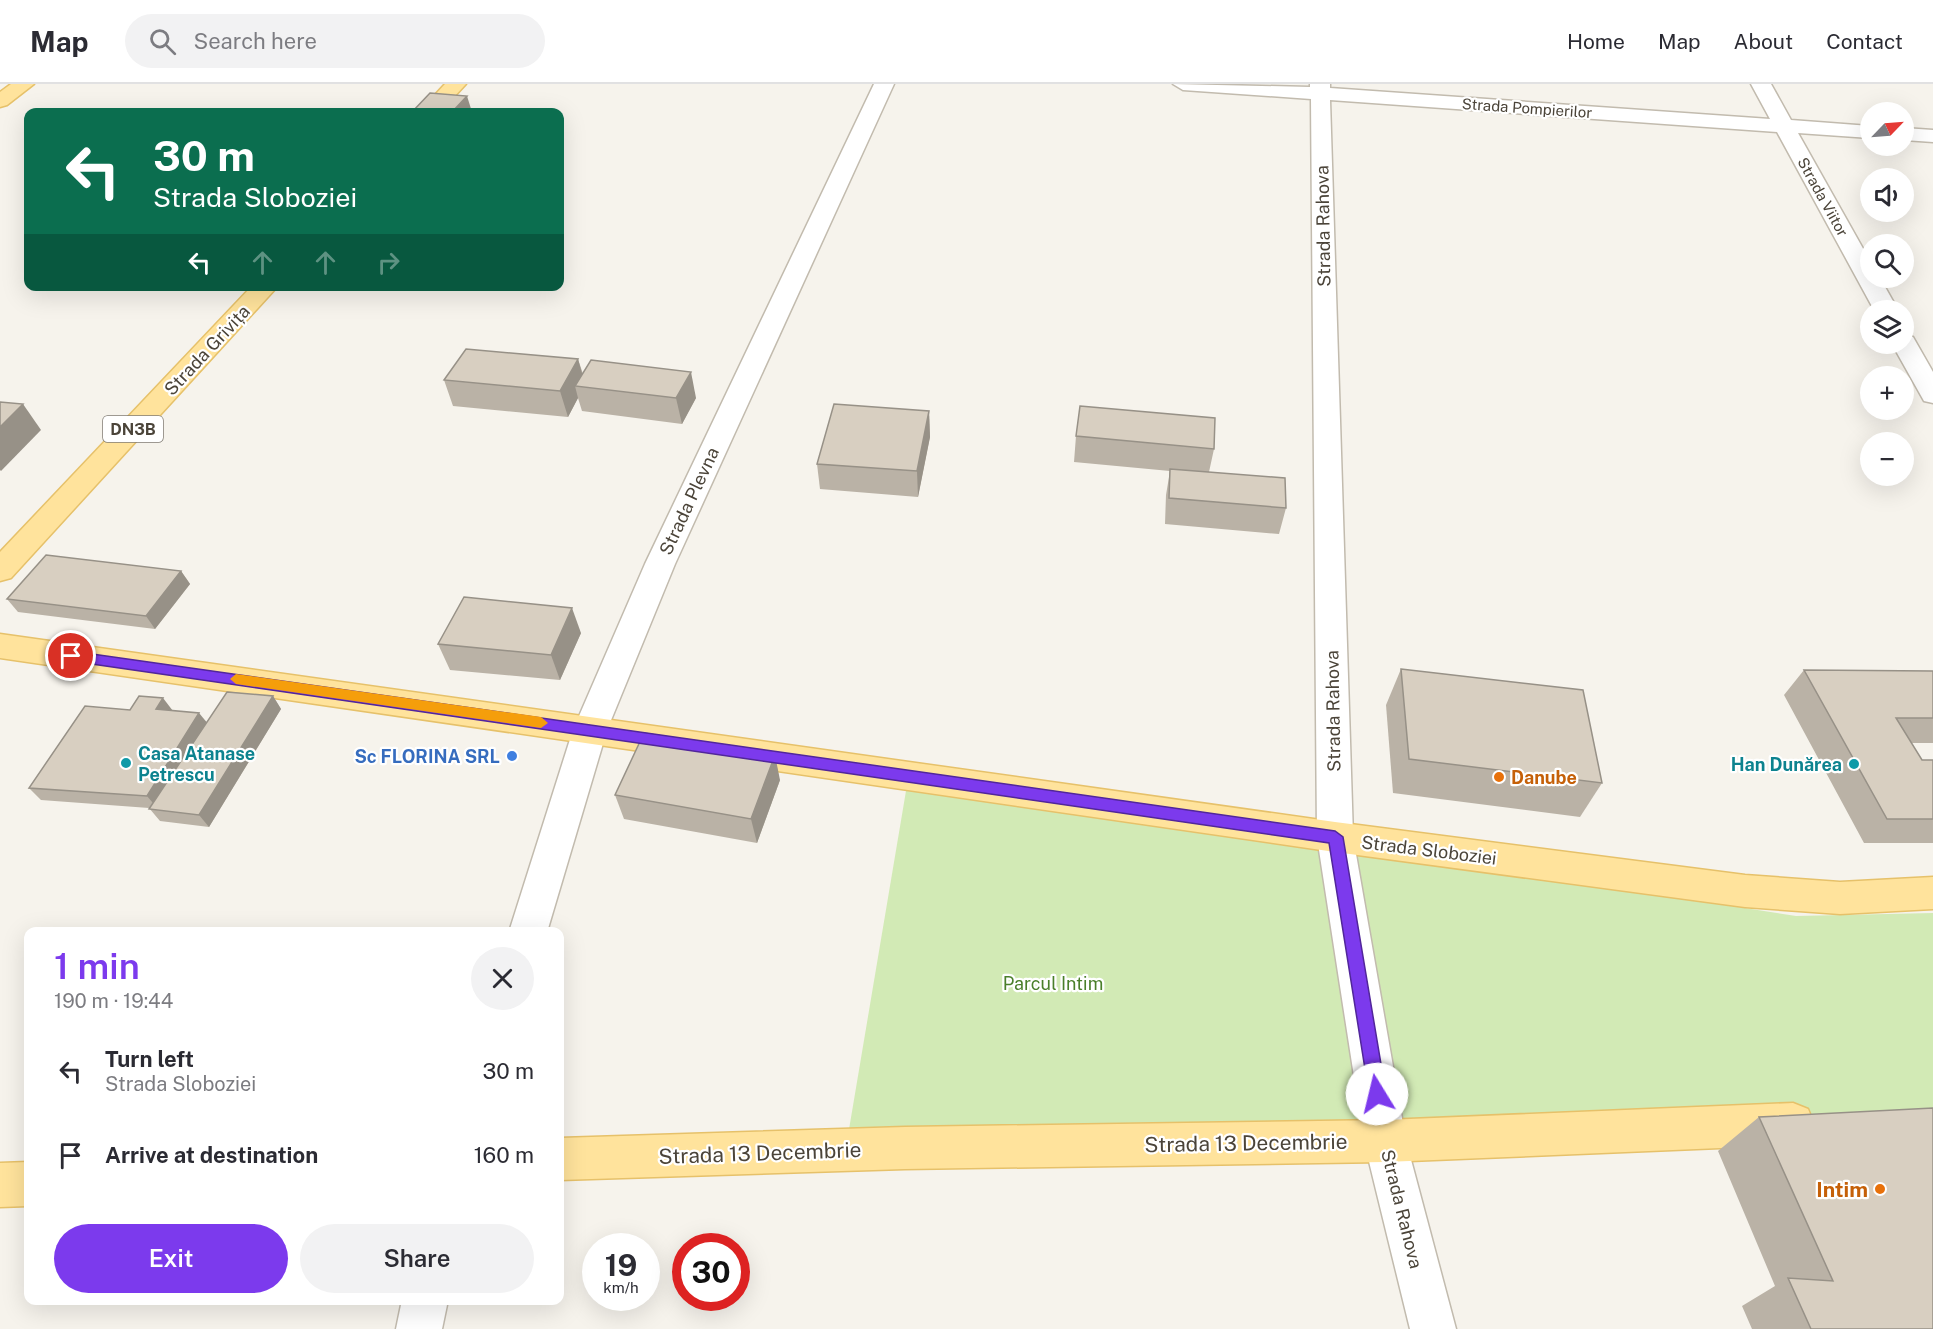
<!DOCTYPE html>
<meta charset="utf-8">
<style>
body{margin:0;font-family:"Public Sans",sans-serif;background:#f2f2f3;color:#2b2b33;height:100vh;display:flex;flex-direction:column;font-size:22px;white-space:nowrap}
*{box-sizing:border-box;margin:0}
p{font-size:20px;color:#7c7c81}
.icon{flex:none;width:33px;height:33px;fill:none;stroke:currentColor;stroke-width:2;stroke-linecap:round;stroke-linejoin:round}
.map{position:relative;flex:1;overflow:hidden}
.panel{position:absolute;left:24px;top:843px;width:540px;height:378px;display:flex;flex-direction:column;background:#fff;border-radius:12px;box-shadow:0 6px 24px #0002}
.panel>*{flex:none}
.top-card{position:absolute;left:24px;top:24px;width:540px;height:183px;border-radius:12px;box-shadow:0 6px 24px #0002;background:#0b6e4f;color:#fff;overflow:hidden}
.needle{width:39px;rotate:65deg}
.controls{position:absolute;left:1860px;top:18px;display:grid;gap:12px}
.controls a{display:grid;place-items:center;width:54px;height:54px;border-radius:50%;background:#fff;box-shadow:0 6px 24px #0002;font-size:30px}
.speed{position:absolute;left:582px;top:1149px;display:flex;gap:12px;font-size:30px;font-weight:700;text-align:center}
.speed>*{display:grid;place-content:center;width:78px;height:78px;border-radius:50%;background:#fff;box-shadow:0 6px 24px #0002;line-height:1}
.speed small{font-size:15px;font-weight:400}
.speed .limit{border:9px solid #d22;background:#fff;color:#111}
.pin{position:absolute;display:grid;place-items:center;width:51px;height:51px;color:#fff;margin:-26px;border:3px solid #fff;border-radius:50%;box-shadow:0 2px 6px #0007}
.me{position:absolute;width:66px;margin:-33px;rotate:351deg;stroke-linejoin:round;filter:drop-shadow(0 0 4px #0008)}
.turn{display:flex;align-items:center;gap:21px;height:126px;padding:0 30px;font-size:27px}
.turn .icon{width:78px;height:78px;stroke-width:2.5}
.turn b{display:block;font-size:42px;line-height:51px}
.lanes{display:flex;align-items:center;height:57px;padding:0 30px;background:#0003;justify-content:center;gap:30px;direction:ltr}
.lanes .off{opacity:.35}
.round{display:grid;place-items:center;flex:none;width:63px;height:63px;border-radius:32px;background:#f2f2f3}
.overview{display:flex;align-items:center;justify-content:space-between;height:102px;padding:0 30px}
h1{font-size:36px;font-weight:600;line-height:45px;color:#7c3aed}
.action{display:flex;gap:12px;margin-top:auto;padding:12px 30px}
.action a{flex:1;height:69px;border-radius:36px;background:#7c3aed;color:#fff;font-size:24px;font-weight:600;line-height:69px;text-align:center}
.action a+a{background:#f2f2f3;color:#2b2b33}
ul{padding:0;list-style:none}
li{display:flex;align-items:center;gap:18px;height:84px;padding:0 30px}
li div{flex:1}
li b{display:block;font-size:22px}
li em{font-style:normal}
header{display:flex;align-items:center;gap:36px;box-sizing:border-box;height:84px;padding:0 30px;background:#fff;border-bottom:2px solid #e1e1e2}
header strong{font-size:28px}
nav{display:flex;gap:33px;margin-inline-start:auto;font-size:21px}
.search{width:420px;height:54px;background:#f2f2f3;display:flex;align-items:center;gap:15px;box-sizing:border-box;padding:0 21px;border-radius:33px;color:#7c7c81;font-size:22px}
.map>svg:first-child{display:block}
.green{fill:#d2eab5}
.lines{fill:none;stroke-linecap:round;stroke-linejoin:round}
.minor-casing{stroke:#c2bbae;stroke-width:3}
.major-casing{stroke:#e6c16a;stroke-width:3}
.minor{fill:#fff;fill-rule:evenodd}
.major{fill:#ffe39c;fill-rule:evenodd}
.wall{fill:#bab2a6}
.shaded-wall{fill:#979187}
.building{fill:#d8cfc1;stroke:#979187;stroke-width:1.5}
.route{fill:#7c3aed;stroke:#51269a;stroke-width:1.5}
.slow{fill:#f59e0b}
.shop-dot{fill:#3f7fe0;stroke:#fff;stroke-width:2}
.culture-dot{fill:#0f9aa8;stroke:#fff;stroke-width:2}
.food-dot{fill:#e8710a;stroke:#fff;stroke-width:2}
.labels{text-anchor:middle;dominant-baseline:central;stroke-width:4.5;stroke-linejoin:round;paint-order:stroke}
.far-street-label{font-size:15px;fill:#4b4439;stroke:#fff}
.shield{fill:#fff;stroke:#817c74;stroke-width:1.5}
.shield-label{font-size:16px;font-weight:bold;fill:#4b4439}
.street-label{font-size:18px;fill:#4b4439;stroke:#fff}
.culture-label{font-size:18px;font-weight:bold;fill:#0d838f;stroke:#fff;text-anchor:start}
.shop-label{font-size:18px;font-weight:bold;fill:#366cbe;stroke:#fff;text-anchor:end}
.food-label{font-size:18px;font-weight:bold;fill:#c56008;stroke:#fff;text-anchor:start}
.park-label{font-size:18px;fill:#4a7f2a;stroke:#fff}
.near-street-label{font-size:21px;fill:#4b4439;stroke:#fff}
.near-food-label{font-size:21px;font-weight:bold;fill:#c56008;stroke:#fff;text-anchor:end}
</style>
<header>
<strong>Map</strong>
<div class="search"><svg class="icon" aria-label="search" viewBox="0 0 24 24"><circle cx="10" cy="10" r="6"/><path d="M15 15l6 6"/></svg>Search here</div>
<nav><a>Home</a><a>Map</a><a>About</a><a>Contact</a></nav>
</header>
<div class="map">
<svg width="1933" height="1245" viewBox="0 0 1933 1245">
<rect width="100%" height="100%" fill="#f6f3ec"/>
<!-- green -->
<g class="green">
<path d="M907 701 1331 757 1368 1059 842 1087Z"/>
<path d="M1347 762 1796 832 1933 829V1029L1382 1057Z"/>
</g>
<g class="lines">
<!-- minor casing -->
<g class="minor-casing">
<g id="minor">
<path d="M874 0H894L675 480 607 646 547 848H509L573 646 645 480Z"/>
<path d="M1173 0 1310 3V0H1330V4L1770 35 1751 0H1771L1791 36 1870 42V54L1798 49 1870 177V194H1880L1898 226H1874L1777 48 1330 16 1353 753 1406 1057 1456 1245H1410L1364 1057 1317 753 1311 15 1183 6Z"/>
<path d="M1904 44 1933 46V58L1904 56Z"/>
<path d="M1904 251 1913 253 1933 288V319L1924 317 1892 260H1904Z"/>
<path d="M402 1216H448L442 1245H396Z"/>
</g>
</g>
<!-- major casing -->
<g class="major-casing">
<g id="major">
<path d="M11 0H34L7 21 0 23V8Z"/>
<path d="M445 0H466L440 28H419Z"/>
<path d="M252 202H278L11 494 0 497V468Z"/>
<path d="M0 550 1335 738 1745 791 1840 798 1933 793V825L1840 830 1745 823 1335 768 0 574Z"/>
<path d="M1793 1019 1808 1025 1814 1040 1808 1055 1793 1061 1385 1078 905 1085 560 1096V1054L905 1043 1385 1036Z"/>
<path d="M28 1078V1122L0 1123V1079Z"/>
</g>
</g>
<!-- minor -->
<use href="#minor" class="minor"/>
<!-- major -->
<use href="#major" class="major"/>
</g>
<!-- wall -->
<g class="wall">
<path d="M578 275 583 290 696 314 682 340 582 327 578 314 568 333 453 322 444 296Z"/>
<path d="M929 327 930 353 918 413 820 405 817 380Z"/>
<path d="M1076 352 1214 365 1209 388 1286 424 1279 450 1165 440 1166 411 1170 387 1074 378Z"/>
<path d="M181 487 190 500 155 545 18 528 7 515Z"/>
<path d="M581 549 560 596 450 586 438 560Z"/>
<path d="M1401 585 1602 699 1580 733 1393 709 1386 621Z"/>
<path d="M1804 586 1933 587V659H1911L1922 676H1933V759H1864L1784 611Z"/>
<path d="M273 612 281 625 209 743 160 737 149 724 41 716 29 704 130 626 173 627 206 638Z"/>
<path d="M780 696 757 759 624 735 615 711Z"/>
<path d="M1759 1033 1933 1245H1752L1742 1222 1775 1202 1718 1067Z"/>
</g>
<!-- shaded-wall -->
<g class="shaded-wall">
<path d="M467 12 472 28H452Z"/>
<path d="M578 275 585 300 575 302 578 314 568 333 560 307Z"/>
<path d="M691 288 696 314 682 340 676 314Z"/>
<path d="M23 320 41 346 1 387 0 386V343Z"/>
<path d="M929 327 930 353 918 413 917 387Z"/>
<path d="M181 487 190 500 155 545 146 532Z"/>
<path d="M572 524 581 549 560 596 551 571Z"/>
<path d="M273 612 281 625 209 743 199 731Z"/>
<path d="M163 614 173 627 156 625Z"/>
<path d="M199 629 209 641 158 725 147 712Z"/>
<path d="M775 671 780 696 757 759 751 735Z"/>
</g>
<!-- building -->
<g class="building">
<path d="M430 9 467 12 452 28H412Z"/>
<path d="M466 265 578 275 560 307 444 296Z"/>
<path d="M591 276 691 288 676 314 575 302Z"/>
<path d="M0 318 23 320 0 343Z"/>
<path d="M834 320 929 327 917 387 817 380Z"/>
<path d="M1080 322 1215 334 1214 365 1076 352Z"/>
<path d="M1170 385 1285 394 1286 424 1169 414Z"/>
<path d="M46 471 181 487 146 532 7 515Z"/>
<path d="M464 513 572 524 551 571 438 560Z"/>
<path d="M1401 585 1583 606 1602 699 1409 675Z"/>
<path d="M1804 586 1933 587V634H1896L1922 676H1933V735H1887Z"/>
<path d="M227 608 273 612 199 731 149 725Z"/>
<path d="M139 612 163 614 156 625 199 629 147 712 29 704 85 622 130 626Z"/>
<path d="M644 649 775 671 751 735 615 711Z"/>
<path d="M1933 1024V1245H1811L1788 1194 1833 1197 1759 1033Z"/>
</g>
<!-- route -->
<path class="route" d="M71 567 1335 747 1343 753 1386 1010 1383 1016 1377 1019 1371 1016 1369 1010 1329 759 71 577 64 572Z"/>
<!-- slow -->
<path class="slow" d="M236 590 541 633 548 639 541 644 236 600 230 595Z"/>
<!-- markers -->
<circle class="shop-dot" cx="512" cy="672" r="6"/>
<g class="culture-dot">
<circle cx="126" cy="679" r="6"/>
<circle cx="1854" cy="680" r="6"/>
</g>
<g class="food-dot">
<circle cx="1499" cy="693" r="6"/>
<circle cx="1880" cy="1105" r="6"/>
</g>
<g class="labels">
<!-- far-street labels -->
<g class="far-street-label">
<text transform="translate(1527 24) rotate(4)">Strada Pompierilor</text>
<text transform="translate(1823 113) rotate(61)">Strada Viitor</text>
</g>
<!-- shield labels -->
<rect class="shield" x="103" y="332" width="60" height="26" rx="4.5"/>
<g class="shield-label">
<text x="133" y="345">DN3B</text>
</g>
<!-- street labels -->
<g class="street-label">
<text transform="translate(1323 142) rotate(-91)">Strada Rahova</text>
<text transform="translate(207 266) rotate(-47)">Strada Grivița</text>
<text transform="translate(689 417) rotate(-65)">Strada Plevna</text>
<text transform="translate(1333 627) rotate(-91)">Strada Rahova</text>
<text transform="translate(1429 766) rotate(7)">Strada Sloboziei</text>
<text transform="translate(1402 1125) rotate(76)">Strada Rahova</text>
</g>
<!-- culture labels -->
<g class="culture-label">
<text x="138" y="669">Casa Atanase<tspan x="138" dy="21">Petrescu</tspan></text>
<text x="1842" y="680" text-anchor="end">Han Dunărea</text>
</g>
<!-- shop labels -->
<g class="shop-label">
<text x="500" y="672">Sc FLORINA SRL</text>
</g>
<!-- food labels -->
<g class="food-label">
<text x="1511" y="693">Danube</text>
</g>
<!-- park labels -->
<g class="park-label">
<text x="1053" y="899">Parcul Intim</text>
</g>
<!-- near-street labels -->
<g class="near-street-label">
<text transform="translate(1246 1059) rotate(-1)">Strada 13 Decembrie</text>
<text transform="translate(760 1069) rotate(-2)">Strada 13 Decembrie</text>
</g>
<!-- near-food labels -->
<g class="near-food-label">
<text x="1868" y="1105">Intim</text>
</g>
</g>
</svg>
<div class="controls">
<a><svg class="needle" viewBox="-14 -14 28 28"><path d="M0-13l5 13h-10z" fill="#e53935"/><path d="M0 13l5-13h-10z" fill="#7c7c81"/></svg></a>
<a><svg class="icon" aria-label="sound" viewBox="0 0 24 24"><path d="M4 9h4l5-4v14l-5-4H4zM17 9q2 3 0 6"/></svg></a>
<a><svg class="icon" aria-label="search" viewBox="0 0 24 24"><circle cx="10" cy="10" r="6"/><path d="M15 15l6 6"/></svg></a>
<a><svg class="icon" aria-label="layers" viewBox="0 0 24 24"><path d="M12 4l9 5-9 5-9-5zM3 14l9 5 9-5"/></svg></a>
<a>+</a>
<a>−</a>
</div>
<div class="speed"><div>19<small>km/h</small></div><div class="limit">30</div></div>
<div class="pin" style="left:71px;top:572px;background:#d93025"><svg class="icon" aria-label="arrive" viewBox="0 0 24 24"><path d="M6 21V4h12l-3 4 3 4H6"/></svg></div>
<svg class="me" style="left:1377px;top:1010px" viewBox="-20 -20 40 40"><circle r="19" fill="#fff"/><path d="M0-13L10 11 0 6-10 11z" fill="#7c3aed"/></svg>
<div class="top-card">
<div class="turn"><svg class="icon" aria-label="left" viewBox="0 0 24 24"><path d="M17 20v-9H6M10 6l-5 5 5 5"/></svg><div><b>30 m</b>Strada Sloboziei</div></div>
<div class="lanes"><svg class="icon" aria-label="left" viewBox="0 0 24 24"><path d="M17 20v-9H6M10 6l-5 5 5 5"/></svg><svg class="icon off" aria-label="ahead" viewBox="0 0 24 24"><path d="M12 20V5M6 11l6-6 6 6"/></svg><svg class="icon off" aria-label="ahead" viewBox="0 0 24 24"><path d="M12 20V5M6 11l6-6 6 6"/></svg><svg class="icon off" aria-label="right" viewBox="0 0 24 24"><path d="M7 20v-9h11M14 6l5 5-5 5"/></svg></div>
</div>
<section class="panel">
<div class="overview"><div><h1>1 min</h1><p>190 m · 19:44</p></div><a class="round"><svg class="icon" aria-label="close" viewBox="0 0 24 24"><path d="M6 6l12 12M18 6L6 18"/></svg></a></div>
<ul>
<li><svg class="icon" aria-label="left" viewBox="0 0 24 24"><path d="M17 20v-9H6M10 6l-5 5 5 5"/></svg><div><b>Turn left</b><p>Strada Sloboziei</p></div><em>30 m</em></li>
<li><svg class="icon" aria-label="arrive" viewBox="0 0 24 24"><path d="M6 21V4h12l-3 4 3 4H6"/></svg><div><b>Arrive at destination</b></div><em>160 m</em></li>
</ul>
<div class="action"><a>Exit</a><a>Share</a></div>
</section>
</div>
